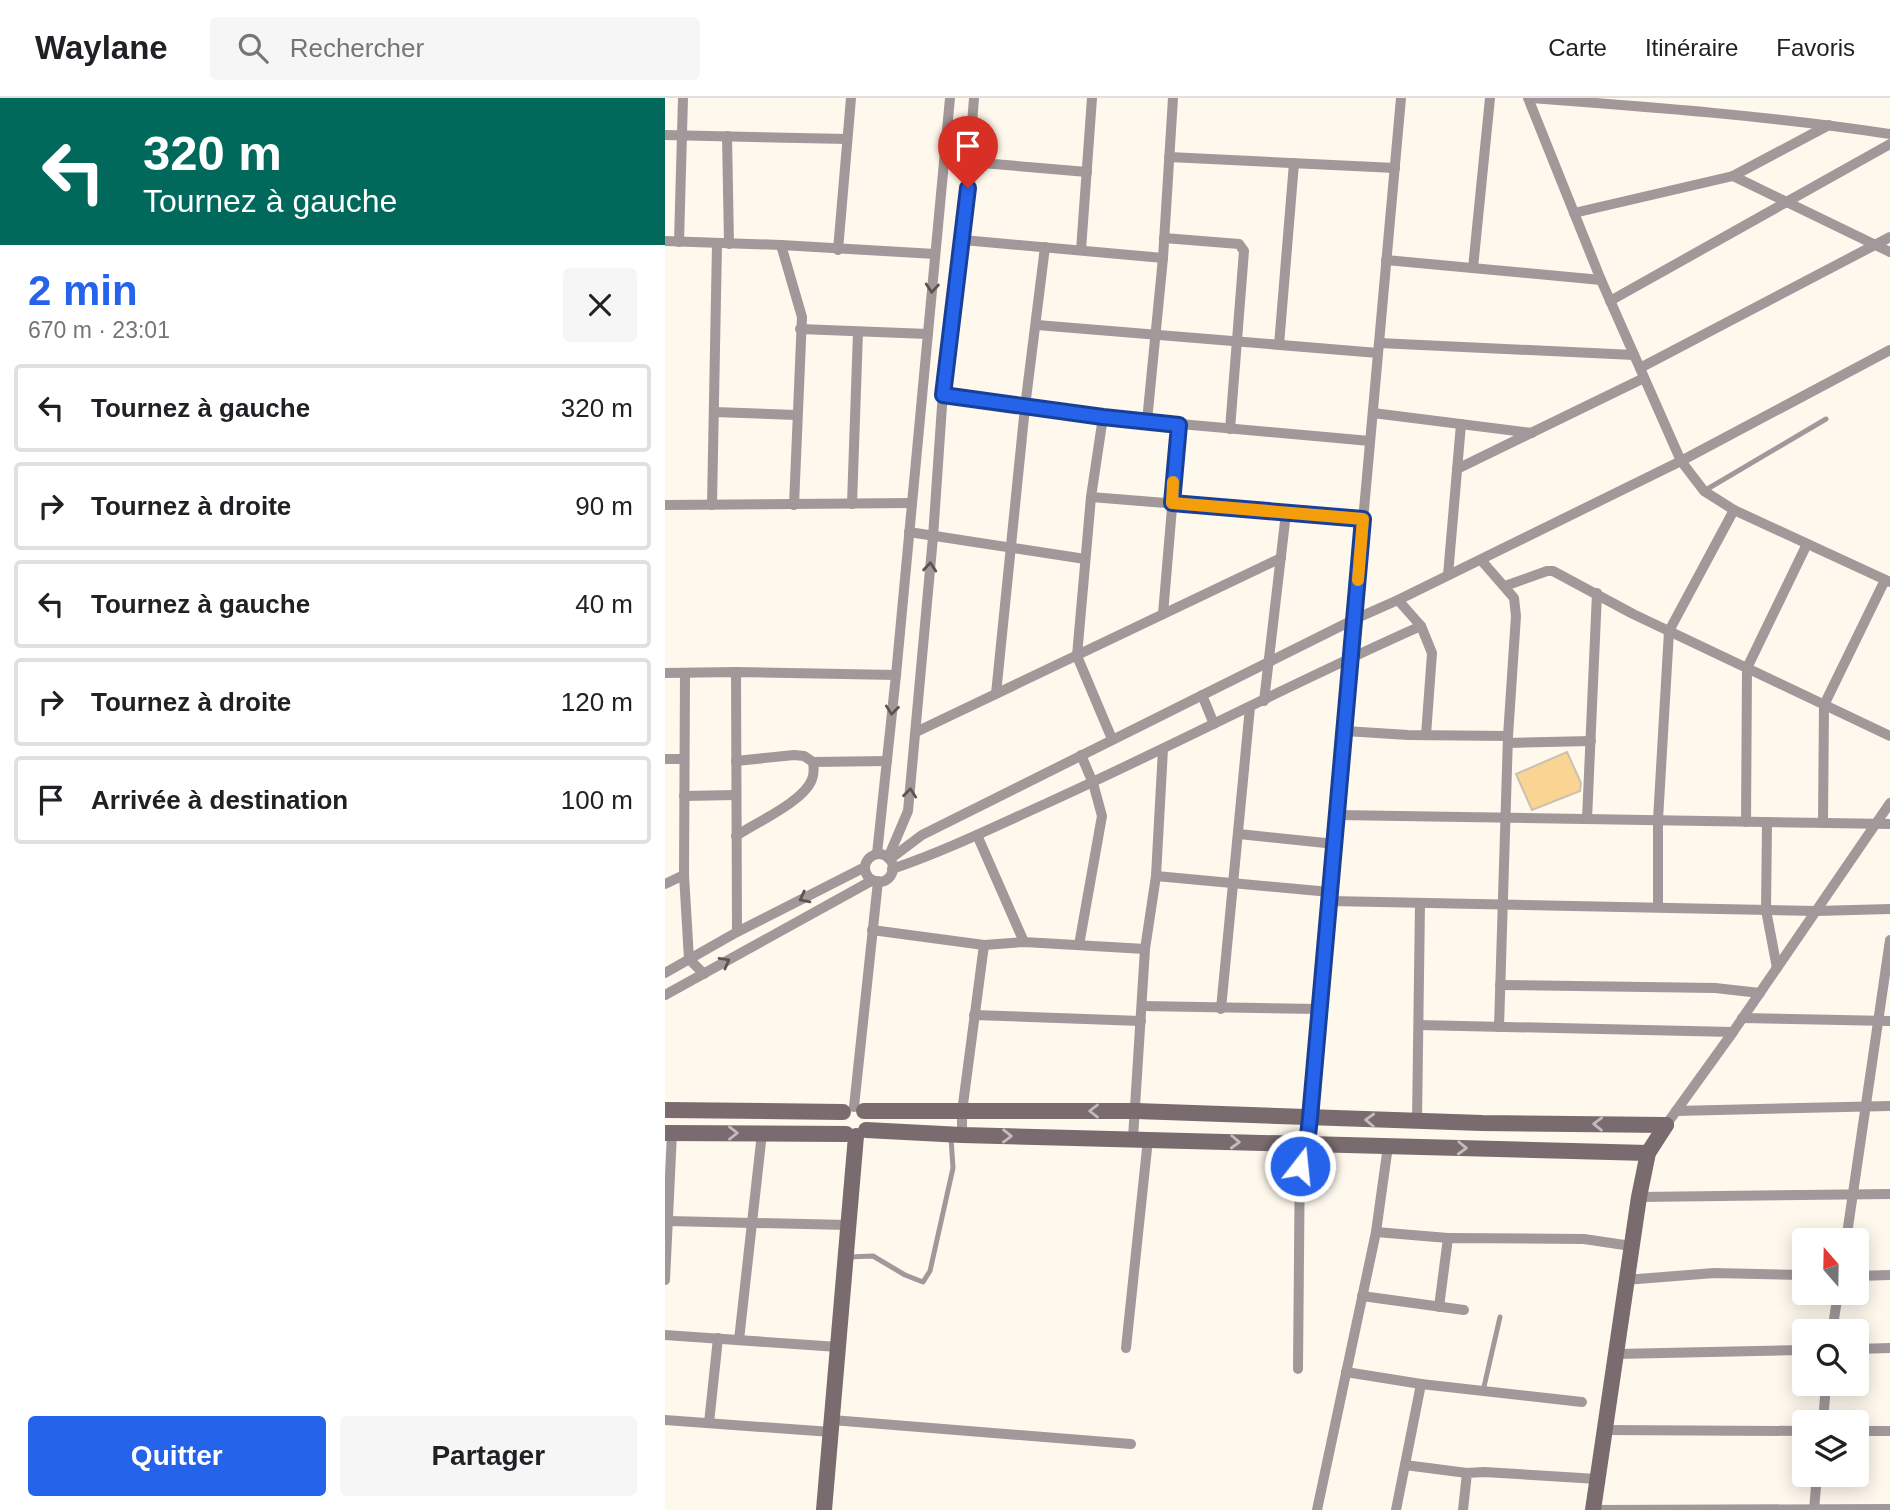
<!DOCTYPE html>
<html lang="fr">
<meta charset="utf-8">
<style>
body{margin:0;font-family:Arial,sans-serif;background:#f6f6f6;color:#202124;height:100vh;display:flex;flex-direction:column;font-size:26px;white-space:nowrap}
*{box-sizing:border-box;margin:0}
p{font-size:23px;color:#757577}
.icon{flex:none;width:38px;height:38px;fill:none;stroke:currentColor;stroke-width:2;stroke-linecap:round;stroke-linejoin:round}
.map{position:relative;flex:1;overflow:hidden}
.sheet{display:flex;flex-direction:column;background:#fff;width:665px}
.sheet>*{flex:none}
.banner{background:#00695c;color:#fff;overflow:hidden}
.needle{width:46px;rotate:340deg}
.controls{position:absolute;left:1127px;top:1130px;display:grid;gap:14px}
.controls a{display:grid;place-items:center;width:77px;height:77px;border-radius:7px;background:#fff;box-shadow:0 4px 18px #0003;font-size:35px}
.pin{position:absolute;display:grid;place-items:center;width:60px;height:60px;color:#fff;margin:-72px -30px;border-radius:50% 50% 50% 0;rotate:-45deg;box-shadow:0 0 7px #0007}
.pin .icon{rotate:45deg}
.me{position:absolute;width:77px;margin:-38px;rotate:16deg;stroke-linejoin:round;filter:drop-shadow(0 0 5px #0008)}
.turn{display:flex;align-items:center;gap:24px;height:147px;padding:0 28px;font-size:32px}
.turn .icon{width:91px;height:91px;stroke-width:2.5}
.turn b{display:block;font-size:49px;line-height:60px}
.round{display:grid;place-items:center;flex:none;width:74px;height:74px;border-radius:7px;background:#f6f6f6}
.summary{display:flex;align-items:center;justify-content:space-between;height:119px;padding:0 28px}
h1{font-size:42px;font-weight:600;line-height:52px;color:#2563eb}
.cta{display:flex;gap:14px;margin-top:auto;padding:14px 28px}
.cta a{flex:1;height:80px;border-radius:7px;background:#2563eb;color:#fff;font-size:28px;font-weight:600;line-height:80px;text-align:center}
.cta a+a{background:#f6f6f6;color:#202124}
ul{padding:0;list-style:none}
li{display:flex;align-items:center;gap:21px;height:88px;margin:0 14px 10px;padding:0 14px;border:4px solid #e0e0e0;border-radius:7px}
li div{flex:1}
li b{display:block;font-size:26px}
li em{font-style:normal}
header{display:flex;align-items:center;gap:42px;box-sizing:border-box;height:98px;padding:0 35px;background:#fff;border-bottom:2px solid #e0e0e0}
header strong{font-size:33px}
nav{display:flex;gap:38px;margin-inline-start:auto;font-size:24px}
.search{width:490px;height:63px;background:#f6f6f6;display:flex;align-items:center;gap:18px;box-sizing:border-box;padding:0 24px;border-radius:7px;color:#757577;font-size:26px}
main{display:flex;flex:1;min-height:0}
.map>svg:first-child{display:block}
.building{fill:#f9d493;stroke:#ccc1af;stroke-width:2}
.lines{fill:none;stroke-linecap:round;stroke-linejoin:round}
.lane{stroke:#a2989a;stroke-width:5}
.street{stroke:#a2989a;stroke-width:10}
.secondary{stroke:#796b6e;stroke-width:16}
.oneway{stroke:#5b5551}
.oneway2{stroke:#c3bcbe}
.route-casing{stroke:#184099;stroke-width:18}
.route{stroke:#2563eb;stroke-width:12}
.slow{stroke:#f59e0b;stroke-width:12}
</style>
<header>
<strong>Waylane</strong>
<div class="search"><svg class="icon" aria-label="search" viewBox="0 0 24 24"><circle cx="10" cy="10" r="6"/><path d="M15 15l6 6"/></svg>Rechercher</div>
<nav><a>Carte</a><a>Itinéraire</a><a>Favoris</a></nav>
</header>
<main>
<section class="sheet">
<div class="banner">
<div class="turn"><svg class="icon" aria-label="left" viewBox="0 0 24 24"><path d="M17 20v-9H6M10 6l-5 5 5 5"/></svg><div><b>320 m</b>Tournez à gauche</div></div>
</div>
<div class="summary"><div><h1>2 min</h1><p>670 m · 23:01</p></div><a class="round"><svg class="icon" aria-label="close" viewBox="0 0 24 24"><path d="M6 6l12 12M18 6L6 18"/></svg></a></div>
<ul>
<li><svg class="icon" aria-label="left" viewBox="0 0 24 24"><path d="M17 20v-9H6M10 6l-5 5 5 5"/></svg><div><b>Tournez à gauche</b></div><em>320 m</em></li>
<li><svg class="icon" aria-label="right" viewBox="0 0 24 24"><path d="M7 20v-9h11M14 6l5 5-5 5"/></svg><div><b>Tournez à droite</b></div><em>90 m</em></li>
<li><svg class="icon" aria-label="left" viewBox="0 0 24 24"><path d="M17 20v-9H6M10 6l-5 5 5 5"/></svg><div><b>Tournez à gauche</b></div><em>40 m</em></li>
<li><svg class="icon" aria-label="right" viewBox="0 0 24 24"><path d="M7 20v-9h11M14 6l5 5-5 5"/></svg><div><b>Tournez à droite</b></div><em>120 m</em></li>
<li><svg class="icon" aria-label="arrive" viewBox="0 0 24 24"><path d="M6 21V4h12l-3 4 3 4H6"/></svg><div><b>Arrivée à destination</b></div><em>100 m</em></li>
</ul>
<div class="cta"><a>Quitter</a><a>Partager</a></div>
</section>
<div class="map">
<svg width="1225" height="1412" viewBox="0 0 1225 1412">
<rect width="100%" height="100%" fill="#fff8ed"/>
<!-- building -->
<path class="building" d="M902 654 916 685 915 693 867 712 851 676Z"/>
<g class="lines">
<!-- lane -->
<g class="lane">
<path d="M1039 393 1161 321"/>
<path d="M184 1159 208 1158 240 1177 258 1184 265 1173 288 1070 286 1040"/>
<path d="M818 1293 835 1219"/>
</g>
<!-- street -->
<g class="street">
<path d="M863 0 936 182 1016 363 1039 393 1069 412 1225 484"/>
<path d="M866 0C986 9 1106 18 1225 36"/>
<path d="M0 37 182 41"/>
<path d="M62 38 64 146"/>
<path d="M504 59 730 70"/>
<path d="M305 64 422 74"/>
<path d="M1068 78 1225 154"/>
<path d="M909 115 1068 78 1164 27"/>
<path d="M499 140 574 146 579 153 565 331"/>
<path d="M298 142 498 160"/>
<path d="M0 143 116 147 270 156"/>
<path d="M14 144 18 0"/>
<path d="M116 147 137 219 129 407"/>
<path d="M173 152 186 0"/>
<path d="M416 152 427 0"/>
<path d="M721 162 936 182"/>
<path d="M808 170 825 0"/>
<path d="M945 203 1225 46"/>
<path d="M372 227 713 255"/>
<path d="M135 231 263 236"/>
<path d="M714 245 969 257"/>
<path d="M614 247 629 65"/>
<path d="M975 270 1225 139"/>
<path d="M278 297 438 319 705 343"/>
<path d="M49 314 132 317"/>
<path d="M708 315 867 335"/>
<path d="M438 319 426 399 412 558 447 641"/>
<path d="M482 323 498 160 508 0"/>
<path d="M792 371 979 280"/>
<path d="M426 399 698 421"/>
<path d="M187 406 193 234"/>
<path d="M0 407 247 405"/>
<path d="M47 407 52 146"/>
<path d="M244 434 420 461"/>
<path d="M816 462 849 500 851 518 843 638 834 929"/>
<path d="M783 477 796 326"/>
<path d="M840 488 882 473H888L968 516 1225 638"/>
<path d="M733 502 756 528 767 555 761 637"/>
<path d="M498 516 514 327"/>
<path d="M71 574 72 834"/>
<path d="M0 575 71 574 231 577"/>
<path d="M20 575 19 777 24 861 39 876"/>
<path d="M331 596 360 309 380 149"/>
<path d="M537 597 549 626"/>
<path d="M599 603 621 415"/>
<path d="M680 633 743 637 843 638"/>
<path d="M251 634 616 460"/>
<path d="M843 645 926 643"/>
<path d="M0 661H18"/>
<path d="M71 663 129 657 139 658 148 664 222 663"/>
<path d="M19 698 70 697"/>
<path d="M672 717 1225 726"/>
<path d="M922 721 932 495"/>
<path d="M1081 724 1082 570 1142 446"/>
<path d="M1102 724 1101 812 1112 870"/>
<path d="M1158 725 1159 607 1220 482"/>
<path d="M574 736 670 746"/>
<path d="M312 737 359 844"/>
<path d="M71 738C90 725 140 703 147 681 149 676 149 670 148 664"/>
<path d="M212 756 231 577 285 0"/>
<circle cx="214" cy="770" r="14"/>
<path d="M223 760 243 713 268 439 277 308 298 142 309 0"/>
<path d="M225 761 257 737 690 521 733 502 1016 363 1225 252"/>
<path d="M227 771C280 753 329 729 380 706 506 649 629 584 756 528"/>
<path d="M491 778 665 794"/>
<path d="M0 786 19 777"/>
<path d="M665 803 1151 813 1225 811"/>
<path d="M993 809V722L1004 533 1069 412"/>
<path d="M207 832 319 847 359 844 480 851"/>
<path d="M414 847 437 718 428 685 416 657"/>
<path d="M0 875 72 834 200 769"/>
<path d="M835 887 1050 890 1095 895"/>
<path d="M0 897 208 782"/>
<path d="M477 908 655 911"/>
<path d="M556 911 585 609"/>
<path d="M309 917 476 923"/>
<path d="M1077 920 1225 923"/>
<path d="M754 927 1068 934"/>
<path d="M189 1009 213 783"/>
<path d="M1011 1013 1225 1008"/>
<path d="M752 1023 755 805"/>
<path d="M1001 1027 1068 934 1225 705"/>
<path d="M297 1037V1014L319 847"/>
<path d="M468 1040 480 851 491 778 498 651"/>
<path d="M642 1046 736 0"/>
<path d="M974 1099 1225 1096"/>
<path d="M3 1123 183 1127"/>
<path d="M711 1134 783 1140"/>
<path d="M1181 1143 1225 842"/>
<path d="M1192 1178 1225 1177"/>
<path d="M0 1182 7 1035"/>
<path d="M960 1182 1049 1175 1139 1177"/>
<path d="M697 1198 799 1212"/>
<path d="M774 1209 783 1140 919 1141 966 1148"/>
<path d="M1167 1234 1173 1195"/>
<path d="M0 1237 173 1249"/>
<path d="M74 1242 97 1035"/>
<path d="M461 1250 483 1041"/>
<path d="M1192 1251 1225 1250"/>
<path d="M951 1256 1139 1252"/>
<path d="M633 1271 635 1046"/>
<path d="M681 1274 756 1286 917 1304"/>
<path d="M0 1322 166 1334"/>
<path d="M167 1322 466 1346"/>
<path d="M44 1325 53 1240"/>
<path d="M1158 1325 1161 1286"/>
<path d="M940 1332 1139 1333"/>
<path d="M1192 1333H1225"/>
<path d="M740 1367 802 1375"/>
<path d="M652 1412 711 1134 723 1048"/>
<path d="M731 1412 756 1286"/>
<path d="M798 1412 802 1375 819 1374 932 1381"/>
<path d="M928 1412 1225 1411"/>
<path d="M1149 1412 1152 1377"/>
</g>
<!-- secondary -->
<g class="secondary">
<path d="M0 1012 178 1014"/>
<path d="M199 1013H471L817 1025 1001 1027"/>
<path d="M201 1032 297 1037 983 1055"/>
<path d="M0 1035 181 1036"/>
<path d="M159 1412 191 1038"/>
<path d="M928 1412 974 1099 983 1055 1001 1027"/>
</g>
</g>
<!-- one-way arrows -->
<defs><path id="oneway-chevron" d="M-2-3.5L2.5 0L-2 3.5" fill="none" stroke-width="1.6" stroke-linecap="round" stroke-linejoin="round" transform="scale(1.75)"/></defs>
<g class="oneway">
<use href="#oneway-chevron" transform="translate(267 190) rotate(95)"/>
<use href="#oneway-chevron" transform="translate(265 469) rotate(-85)"/>
<use href="#oneway-chevron" transform="translate(227 612) rotate(96)"/>
<use href="#oneway-chevron" transform="translate(245 695) rotate(-84)"/>
<use href="#oneway-chevron" transform="translate(139 800) rotate(153)"/>
<use href="#oneway-chevron" transform="translate(60 864) rotate(-29)"/>
</g>
<g class="oneway2">
<use href="#oneway-chevron" transform="translate(429 1013) rotate(180)"/>
<use href="#oneway-chevron" transform="translate(705 1022) rotate(-178)"/>
<use href="#oneway-chevron" transform="translate(933 1026) rotate(-179)"/>
<use href="#oneway-chevron" transform="translate(68 1035)"/>
<use href="#oneway-chevron" transform="translate(342 1038) rotate(1)"/>
<use href="#oneway-chevron" transform="translate(570 1044) rotate(2)"/>
<use href="#oneway-chevron" transform="translate(797 1050) rotate(2)"/>
</g>
<g class="lines">
<!-- route casing -->
<g class="route-casing">
<path id="route" d="M303 90 278 297 438 319 514 327 507 405 698 421 645 1020 642 1046H635V1068"/>
</g>
<!-- route -->
<use href="#route" class="route"/>
<!-- slow -->
<path class="slow" d="M508 384 507 405 698 421 693 482"/>
</g>
</svg>
<div class="controls">
<a><svg class="needle" viewBox="-14 -14 28 28"><path d="M0-13l5 13h-10z" fill="#e53935"/><path d="M0 13l5-13h-10z" fill="#757577"/></svg></a>
<a><svg class="icon" aria-label="search" viewBox="0 0 24 24"><circle cx="10" cy="10" r="6"/><path d="M15 15l6 6"/></svg></a>
<a><svg class="icon" aria-label="layers" viewBox="0 0 24 24"><path d="M12 4l9 5-9 5-9-5zM3 14l9 5 9-5"/></svg></a>
</div>
<div class="pin" style="left:303px;top:90px;background:#d93025"><svg class="icon" aria-label="arrive" viewBox="0 0 24 24"><path d="M6 21V4h12l-3 4 3 4H6"/></svg></div>
<svg class="me" style="left:635px;top:1068px" viewBox="-20 -20 40 40"><circle r="17" fill="#2563eb" stroke="#fff" stroke-width="3"/><path d="M0-11L8 9 0 5-8 9z" fill="#fff"/></svg>
</div>
</main>
